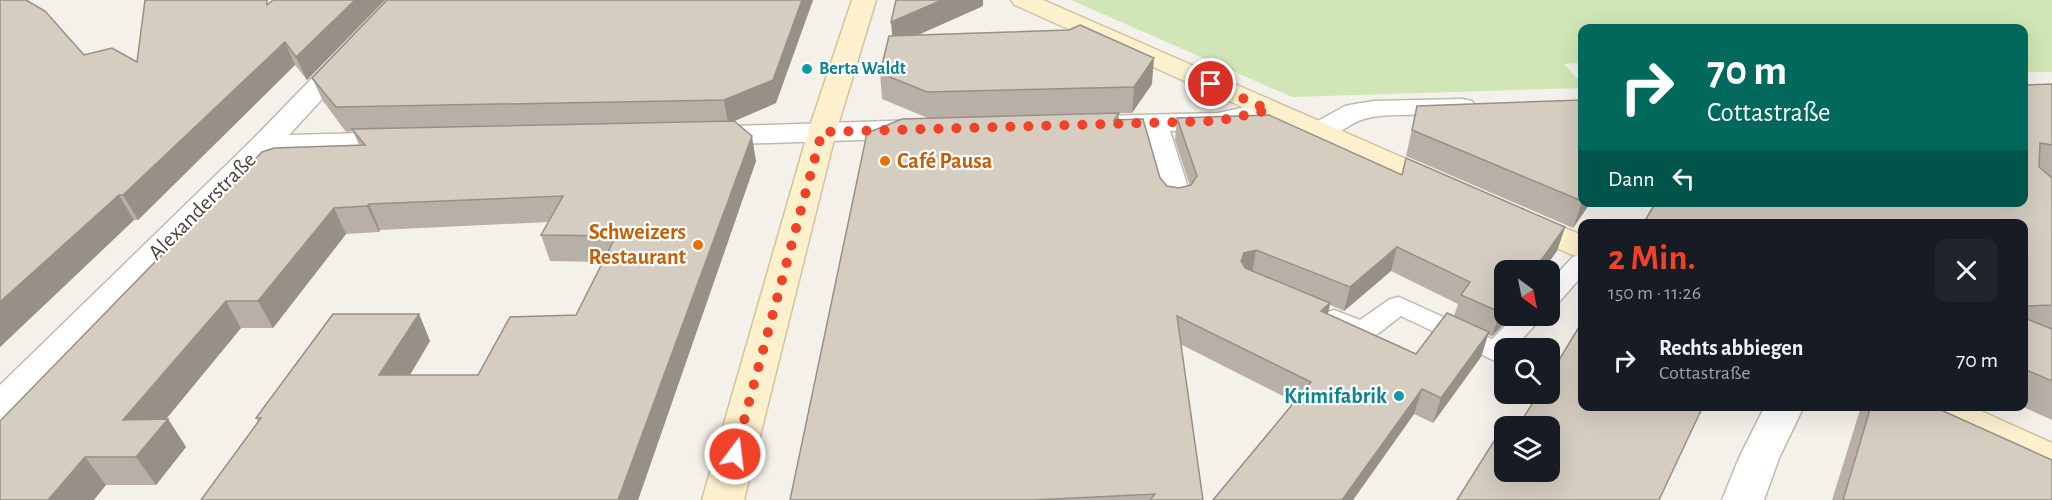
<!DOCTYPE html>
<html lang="de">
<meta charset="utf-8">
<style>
body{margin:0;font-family:"Alegreya Sans",sans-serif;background:#20242c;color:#f1f3f6;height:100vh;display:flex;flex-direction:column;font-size:22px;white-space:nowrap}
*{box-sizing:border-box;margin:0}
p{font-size:20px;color:#9ea1a6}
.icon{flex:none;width:33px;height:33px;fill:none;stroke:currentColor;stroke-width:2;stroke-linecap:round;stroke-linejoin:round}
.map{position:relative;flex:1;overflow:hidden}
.side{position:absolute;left:1578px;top:219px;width:450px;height:192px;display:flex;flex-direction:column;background:#171b24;border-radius:12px;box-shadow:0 6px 24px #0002}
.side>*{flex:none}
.banner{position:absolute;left:1578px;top:24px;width:450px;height:183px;border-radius:12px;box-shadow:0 6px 24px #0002;background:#00695c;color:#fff;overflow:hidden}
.needle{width:39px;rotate:148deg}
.controls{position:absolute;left:1494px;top:260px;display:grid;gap:12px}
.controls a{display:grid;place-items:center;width:66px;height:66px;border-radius:12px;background:#171b24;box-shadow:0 6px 24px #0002;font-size:30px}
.pin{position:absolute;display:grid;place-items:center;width:51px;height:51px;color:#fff;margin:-26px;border:3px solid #fff;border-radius:50%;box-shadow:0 2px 6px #0007}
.me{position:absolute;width:66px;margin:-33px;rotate:15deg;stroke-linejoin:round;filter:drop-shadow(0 0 4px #0008)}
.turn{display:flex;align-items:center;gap:21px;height:126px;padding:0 30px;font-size:27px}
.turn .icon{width:78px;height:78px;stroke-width:2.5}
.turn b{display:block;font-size:42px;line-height:51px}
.then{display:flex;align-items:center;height:57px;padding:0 30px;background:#0003;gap:12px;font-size:22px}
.round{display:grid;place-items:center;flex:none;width:63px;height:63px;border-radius:12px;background:#20242c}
.headline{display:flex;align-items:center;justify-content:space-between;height:102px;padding:0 30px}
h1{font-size:36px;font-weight:700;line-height:45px;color:#ef4228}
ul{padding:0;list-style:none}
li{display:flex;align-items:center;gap:18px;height:78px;padding:0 30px}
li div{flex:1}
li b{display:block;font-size:22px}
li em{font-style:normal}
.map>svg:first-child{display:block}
.green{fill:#d1e6b6}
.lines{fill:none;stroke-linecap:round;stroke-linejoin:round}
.lane-casing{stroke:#c0b9ae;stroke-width:3}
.street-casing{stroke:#c0b9ae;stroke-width:3}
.secondary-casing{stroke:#d2c39d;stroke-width:3}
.lane{fill:#fff;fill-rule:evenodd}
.street{fill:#fff;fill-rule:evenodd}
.secondary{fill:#fcf0cd;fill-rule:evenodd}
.wall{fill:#b8b0a6;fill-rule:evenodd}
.shaded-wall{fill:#969087}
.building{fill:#d6cdc1;stroke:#969087;stroke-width:1.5}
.route{stroke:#ef4228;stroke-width:10;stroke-dasharray:0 18}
.culture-dot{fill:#0f9aa8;stroke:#fff;stroke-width:2}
.food-dot{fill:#e8710a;stroke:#fff;stroke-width:2}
.labels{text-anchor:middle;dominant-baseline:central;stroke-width:4.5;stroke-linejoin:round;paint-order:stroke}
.far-culture-label{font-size:18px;font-weight:bold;fill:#0d838f;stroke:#fff;text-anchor:start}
.food-label{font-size:22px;font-weight:bold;fill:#c56008;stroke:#fff;text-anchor:start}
.street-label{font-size:22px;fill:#484239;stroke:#fff}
.culture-label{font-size:22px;font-weight:bold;fill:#0d838f;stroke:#fff;text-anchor:end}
</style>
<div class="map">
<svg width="2052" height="500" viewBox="0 0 2052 500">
<rect width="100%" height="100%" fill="#f4f1eb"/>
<!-- green -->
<path class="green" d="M1071 0H2052V72H2024V28H1582V63L1564 64 1582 84V88L1292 97Z"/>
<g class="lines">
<!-- lane casing -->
<g class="lane-casing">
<g id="lane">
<path d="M1582 254V276L1559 302 1550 304V281L1573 257Z"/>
<path d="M1399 297 1492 339 1516 315H1544L1514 348H1504V358L1495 361 1401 316C1375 335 1373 345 1341 332 1333 328 1326 327 1321 319L1325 313 1334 310 1360 320 1390 299Z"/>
</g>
</g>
<!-- street casing -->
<g class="street-casing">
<g id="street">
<path d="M388 0H413L289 135 403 132 413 135 417 141 413 147 403 150 272 153 14 418 0 422V385L254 138Z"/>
<path d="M1462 99 1472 101 1476 107 1472 113 1462 115C1437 116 1386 112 1364 119 1344 125 1332 144 1309 138L1305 132 1309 126 1345 106 1355 104 1374 101Z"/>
<path d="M1269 102 1279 104 1283 110 1279 116 1218 129 1170 131 1192 200 1187 207 1176 209 1165 207 1160 200 1141 131 1099 132 1089 130 1085 124 1089 118 1099 116 1218 113Z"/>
<path d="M919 120 929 123 933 129 929 135 919 138 706 145 696 142 692 136 696 130 706 127Z"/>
<path d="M1765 406H1804L1779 458 1764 500H1722L1739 458Z"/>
</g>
</g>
<!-- secondary casing -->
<g class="secondary-casing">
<g id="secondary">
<path d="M852 0H876L836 132 744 500H702L808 132Z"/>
<path d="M1011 0H1043L1454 180 1458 186 1454 192 1443 195 1432 192 1015 5Z"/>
<path d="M1521 210 1582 235V257L1570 254 1510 227 1505 220 1510 213Z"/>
<path d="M1913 406H1970L2052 443V476L1918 416Z"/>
</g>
</g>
<!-- lane -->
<use href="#lane" class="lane"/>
<!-- street -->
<use href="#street" class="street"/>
<!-- secondary -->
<use href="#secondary" class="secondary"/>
</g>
<!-- wall -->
<g class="wall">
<path d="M385 0 307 80 295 65 138 220H134L0 347 84 55 137 62Z"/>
<path d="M387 0H813L776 103 734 121 756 161 638 500H201L258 422 256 418 419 314 430 341 410 375H478L576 315 603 262 550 261 541 235 548 222 380 230 379 232 346 234 273 328H241L166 419H168L186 447 156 485H106L0 500 359 145 353 131 346 132 323 101 312 78Z"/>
<path d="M983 6 918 35 1152 84 1132 113H1119V120L1167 186 1179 188 1190 186 1175 140 1177 118 1402 175 1406 158 1565 227 1557 251 1504 324 1492 336 1488 335 1481 357 1433 423 1414 414 1353 500H1213L1295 402 1180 344 1203 500H790L928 118 882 99 880 73 892 36ZM1391 271 1458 304 1454 316 1416 354 1328 314 1330 305 1344 311Z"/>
<path d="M2052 84V420L2021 406H2024V202Z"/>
<path d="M1582 100V202H1591L1573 228 1406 156 1417 106Z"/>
<path d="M1863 406H1932L2052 500H1832L1859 413Z"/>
</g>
<!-- shaded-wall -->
<g class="shaded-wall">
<path d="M355 0H385L307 80 296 57Z"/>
<path d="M802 0H813L776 103 728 124 724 100Z"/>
<path d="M942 0H983V6L893 46 891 22Z"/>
<path d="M285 42 295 65 138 220 123 195Z"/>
<path d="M1154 58 1152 84 1132 113 1134 87Z"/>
<path d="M752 136 756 161 638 500H618Z"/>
<path d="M119 195 134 220 0 347V302Z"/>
<path d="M1582 202H1591L1573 228Z"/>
<path d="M369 204 380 230 379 232 367 206Z"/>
<path d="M334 208 346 234 273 328 258 301Z"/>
<path d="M1565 227 1557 251 1543 270H1534Z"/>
<path d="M1397 247 1391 271 1344 311 1350 287Z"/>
<path d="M1256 250 1252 274 1240 277 1241 261 1244 253Z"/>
<path d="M226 301 241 328 143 447 123 420Z"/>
<path d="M1330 303 1325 327 1321 311Z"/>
<path d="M1504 307V315H1510L1504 324 1492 336 1500 312Z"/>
<path d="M419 314 430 341 393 403 379 375Z"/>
<path d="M1489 332 1481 357 1433 423 1441 398Z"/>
<path d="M1422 389 1414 414 1353 500H1342Z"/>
<path d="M168 419 186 447 156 485 136 457Z"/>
<path d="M85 457 106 485 94 500H48Z"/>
</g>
<!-- building -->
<g class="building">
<path d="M0 0H26L45 11 84 55 112 48 137 62 145 0H267V5L273 0H355L296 57 285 42 123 195H119L0 302Z"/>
<path d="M387 0H802L773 80 724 100 336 107 312 78Z"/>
<path d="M896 0H942L891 22Z"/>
<path d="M1080 25 1154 58 1134 87 927 92 880 73 889 36 1069 30Z"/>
<path d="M2052 84V145L2040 143 2039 167 2052 178V305L2024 306V224H1643L1656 202H2024V85Z"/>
<path d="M1582 100V201L1412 130 1417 106Z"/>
<path d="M1119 113 1114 120 1143 119 1160 178 1167 186 1179 188 1191 185 1197 176 1177 118 1269 115 1402 175 1406 158 1565 227 1534 270H1504V307L1500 312 1461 295 1470 282 1397 247 1350 287 1256 250 1244 253 1241 261 1245 268 1330 303 1321 311 1416 354 1447 313 1489 332 1441 398 1422 389 1342 500H1213L1311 382 1177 316 1203 500H1150L1155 494 1033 500H790L867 133 902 119Z"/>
<path d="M734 121 752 136 618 500H201L261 418H256L333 314H419L379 375H478L510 317 576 315 616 236 541 235 563 196 369 204 367 206 334 208 258 301H226L123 420 168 419 136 457H85L48 500H0V421L262 152 274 148 365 145 352 129Z"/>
<path d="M2024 318 2052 329V381L2024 369Z"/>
<path d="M1582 322V406H1703L1659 500H1457L1496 438 1504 442V471H1550V426H1518L1539 393H1550V375Z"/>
<path d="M1871 406H1932L2052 460V500H1843Z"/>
</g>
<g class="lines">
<!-- route -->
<path class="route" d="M735 454 822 132 1218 121 1269 110 1211 84"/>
</g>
<!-- markers -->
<g class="culture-dot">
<circle cx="807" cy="69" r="6"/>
<circle cx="1399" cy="396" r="6"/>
</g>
<g class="food-dot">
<circle cx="885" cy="161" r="6"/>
<circle cx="698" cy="245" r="6"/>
</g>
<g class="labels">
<!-- far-culture labels -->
<g class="far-culture-label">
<text x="819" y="69">Berta Waldt</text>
</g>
<!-- food labels -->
<g class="food-label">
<text x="897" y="161">Café Pausa</text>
<text x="686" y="232" text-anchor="end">Schweizers<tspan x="686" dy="25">Restaurant</tspan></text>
</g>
<!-- street labels -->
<g class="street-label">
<text transform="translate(202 206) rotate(-45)">Alexanderstraße</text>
</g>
<!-- culture labels -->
<g class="culture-label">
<text x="1387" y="396">Krimifabrik</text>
</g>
</g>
</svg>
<div class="controls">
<a><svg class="needle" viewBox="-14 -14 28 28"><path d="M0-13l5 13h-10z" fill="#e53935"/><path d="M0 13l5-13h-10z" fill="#9ea1a6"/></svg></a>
<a><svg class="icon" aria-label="search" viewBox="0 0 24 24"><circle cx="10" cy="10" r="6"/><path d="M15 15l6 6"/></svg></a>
<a><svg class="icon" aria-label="layers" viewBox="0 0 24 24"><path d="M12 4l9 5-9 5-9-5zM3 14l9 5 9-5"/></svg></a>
</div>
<div class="pin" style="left:1211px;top:84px;background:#d93025"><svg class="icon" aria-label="arrive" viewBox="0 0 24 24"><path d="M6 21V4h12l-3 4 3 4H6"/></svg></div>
<svg class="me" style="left:735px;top:454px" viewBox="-20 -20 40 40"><circle r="17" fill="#ef4228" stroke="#fff" stroke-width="3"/><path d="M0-11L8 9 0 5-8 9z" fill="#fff"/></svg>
<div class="banner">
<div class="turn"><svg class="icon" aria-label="right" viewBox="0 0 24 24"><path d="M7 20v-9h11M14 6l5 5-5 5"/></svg><div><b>70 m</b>Cottastraße</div></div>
<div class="then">Dann<svg class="icon" aria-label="left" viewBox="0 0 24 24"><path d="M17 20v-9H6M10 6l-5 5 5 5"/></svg></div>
</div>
<section class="side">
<div class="headline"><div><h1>2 Min.</h1><p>150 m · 11:26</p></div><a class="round"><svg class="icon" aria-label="close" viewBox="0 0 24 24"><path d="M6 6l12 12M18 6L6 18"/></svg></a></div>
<ul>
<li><svg class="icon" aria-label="right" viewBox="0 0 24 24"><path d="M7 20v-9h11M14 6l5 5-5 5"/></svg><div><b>Rechts abbiegen</b><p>Cottastraße</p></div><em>70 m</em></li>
</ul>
</section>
</div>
